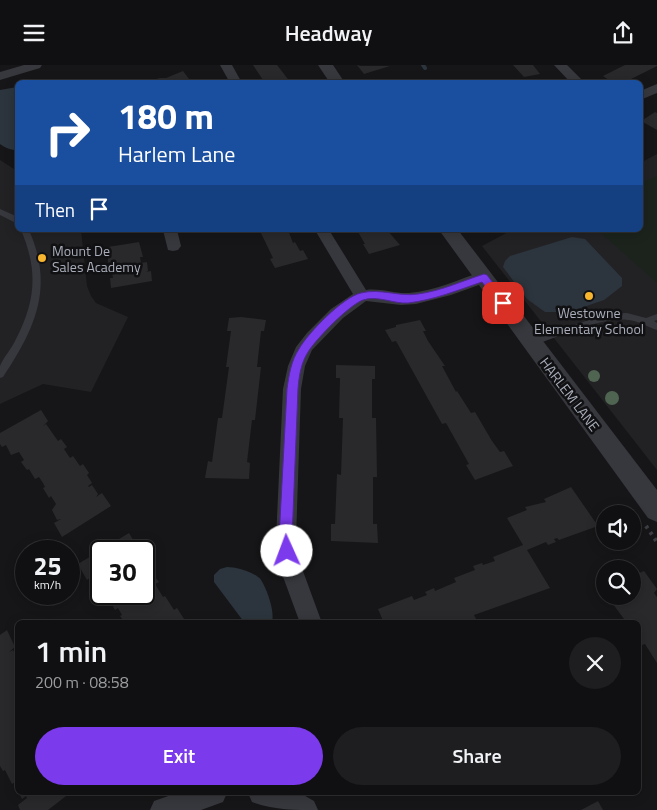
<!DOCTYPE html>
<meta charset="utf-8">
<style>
body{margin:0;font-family:"Titillium Web",sans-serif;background:#1e1e20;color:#f1f3f6;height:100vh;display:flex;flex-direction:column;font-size:19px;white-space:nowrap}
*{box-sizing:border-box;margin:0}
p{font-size:16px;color:#9c9d9f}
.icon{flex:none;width:28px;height:28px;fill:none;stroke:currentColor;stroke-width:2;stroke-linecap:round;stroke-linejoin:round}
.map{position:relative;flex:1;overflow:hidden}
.drawer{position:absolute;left:15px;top:555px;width:626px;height:175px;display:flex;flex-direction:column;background:#101012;border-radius:8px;box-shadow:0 2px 12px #0003,0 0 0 1px #303032}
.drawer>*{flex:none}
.guide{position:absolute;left:15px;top:15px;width:628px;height:152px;border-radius:8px;box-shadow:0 2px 12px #0003,0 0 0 1px #303032;background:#1a4fa0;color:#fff;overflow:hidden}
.buttons{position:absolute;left:596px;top:440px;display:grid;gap:10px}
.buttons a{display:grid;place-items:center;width:45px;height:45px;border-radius:50%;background:#101012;box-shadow:0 2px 12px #0003,0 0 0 1px #303032;font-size:25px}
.speed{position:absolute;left:15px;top:475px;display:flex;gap:10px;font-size:25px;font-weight:700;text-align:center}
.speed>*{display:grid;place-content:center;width:65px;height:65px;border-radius:50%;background:#101012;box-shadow:0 2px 12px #0003,0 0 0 1px #303032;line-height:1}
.speed small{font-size:12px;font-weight:400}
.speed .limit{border:2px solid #111;border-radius:8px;background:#fff;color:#111}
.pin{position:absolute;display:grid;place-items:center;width:42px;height:42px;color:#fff;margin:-21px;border-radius:10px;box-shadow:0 2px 8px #0006}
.me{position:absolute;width:55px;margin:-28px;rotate:358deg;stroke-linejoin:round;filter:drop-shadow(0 0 4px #0008)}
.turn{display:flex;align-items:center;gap:18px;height:105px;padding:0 20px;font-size:22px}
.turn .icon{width:65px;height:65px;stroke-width:2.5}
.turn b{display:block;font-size:35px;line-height:42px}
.then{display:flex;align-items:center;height:48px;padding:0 20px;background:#0003;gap:10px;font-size:19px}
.round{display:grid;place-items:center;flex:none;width:52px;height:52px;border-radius:26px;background:#1e1e20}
.headline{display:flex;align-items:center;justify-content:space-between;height:85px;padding:0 20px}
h1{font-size:30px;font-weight:600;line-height:38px}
.primary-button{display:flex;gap:10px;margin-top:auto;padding:10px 20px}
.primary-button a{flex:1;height:58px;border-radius:30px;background:#7c3aed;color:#fff;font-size:20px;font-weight:600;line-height:58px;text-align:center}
.primary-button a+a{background:#1e1e20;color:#f1f3f6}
header{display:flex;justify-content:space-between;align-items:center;height:65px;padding:0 20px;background:#101012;font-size:22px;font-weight:600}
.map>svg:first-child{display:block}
.built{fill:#222225}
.green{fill:#1c231d}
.water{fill:#2c353d}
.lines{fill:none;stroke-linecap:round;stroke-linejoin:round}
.stream{stroke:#2c353d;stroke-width:4}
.building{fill:#29292c}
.path{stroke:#3d3f44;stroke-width:4;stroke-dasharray:3 4.5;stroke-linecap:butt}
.service{fill:#37383d;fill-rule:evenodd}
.minor{fill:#37383d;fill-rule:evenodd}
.tertiary{fill:#37383d;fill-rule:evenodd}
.tree{fill:#4f6451}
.route{fill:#7c3aed;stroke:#51269a}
.poi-dot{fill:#f8b52e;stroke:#111113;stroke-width:2}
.labels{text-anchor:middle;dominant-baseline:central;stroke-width:5;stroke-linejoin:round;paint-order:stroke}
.poi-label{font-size:14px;fill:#a8adb9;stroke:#111113;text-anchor:start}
.street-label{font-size:14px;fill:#a8adb9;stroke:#111113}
</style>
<header><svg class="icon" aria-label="menu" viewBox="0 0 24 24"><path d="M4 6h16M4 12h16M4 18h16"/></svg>Headway<svg class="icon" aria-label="share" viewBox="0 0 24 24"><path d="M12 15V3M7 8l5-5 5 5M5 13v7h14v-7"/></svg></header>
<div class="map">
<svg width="657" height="745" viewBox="0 0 657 745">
<rect width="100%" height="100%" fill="#161618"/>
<!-- built -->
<g class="built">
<path d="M657 89V405L482 181 512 165H640V98Z"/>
<path d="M0 95 17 106 18 165H81L87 221 91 231 96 238 128 252 91 327 43 319 0 339Z"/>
</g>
<!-- green -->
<path class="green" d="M657 111V218L597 165H640V118Z"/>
<!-- water -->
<g class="water">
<path d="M17 22 18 85C10 85 6 83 0 79V25Z"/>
<path d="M572 172 585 174 622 213V221L604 235 569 247H545L527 234 503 202 505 196 510 191Z"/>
<path d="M227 502C236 502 255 507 261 515 267 524 275 547 272 557H244L214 517V510L220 504Z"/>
</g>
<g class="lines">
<!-- stream -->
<path class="stream" d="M423 0 425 3"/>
</g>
<!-- building -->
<g class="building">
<path d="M253 0H277L291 18H267L265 15H263Z"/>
<path d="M357 0 361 1H390L364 9Z"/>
<path d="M513 0H533L540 9 524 12Z"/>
<path d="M625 0H657V1L623 18H613L603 11Z"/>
<path d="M183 6 192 18H149L148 16 160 13H166Z"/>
<path d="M655 47 657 48V65L641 56Z"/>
<path d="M264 165H288L293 178 295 177 300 186 303 185 308 194 275 203 270 194 273 193 260 166Z"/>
<path d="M357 165H387L400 180 369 189 363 179H365Z"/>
<path d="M139 177 143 192H140L141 198 147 197 148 206 146 207 151 206 152 216 111 223 110 213H113L110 197 108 198V182Z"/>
<path d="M241 252 266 255 264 266H261L257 302H261L255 355H252L247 397 250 398 249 414 205 413 208 396 212 397 218 353H222L229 302H226L231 266H227L229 253Z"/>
<path d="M420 255 426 266H423L428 276 445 301H442L456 327 457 326 471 348 475 347 492 376 500 387 504 386 513 401 475 415 466 400 469 399 446 358 442 359 396 276 392 277 385 265 396 262V260Z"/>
<path d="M336 300 375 301V314H372V353H376L377 412H373V459H377L378 478 331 476V459H335L337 409 341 410 343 353H339L340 313H336Z"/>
<path d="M41 345 48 356 43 361 46 359 58 376 61 374 67 382 64 384 70 393 73 391 80 401 83 399 89 408 87 410 92 418 88 421 89 422 92 420 98 429 96 432 102 428 111 441 62 472 54 458 61 454 57 455 52 445 56 439 51 431 49 433 43 423 45 422 43 418 39 412 35 414 29 404 27 405 21 397 24 395 19 387 11 390 6 380 2 382 0 379V368Z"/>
<path d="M571 422 598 461 559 475 557 473 554 474 556 477 548 480 546 477 527 485 550 523 474 550 476 554 469 558H384L378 544 412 531 414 535 427 530 425 527 434 523 435 526 456 517 454 513 475 505 473 501 482 498 483 500 495 496 493 492 523 480 507 453 527 445 525 442 546 437 544 434Z"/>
<path d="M129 468 138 483 135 486H101V521L98 524 91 512 87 515 78 499Z"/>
<path d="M144 498 159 517 155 519 163 532 165 531 174 545 177 543 184 554 181 556 182 558H125L120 551 122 550 118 543 115 545 109 534 111 532 109 529H144Z"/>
<path d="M644 506 657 524 654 528 657 532V598L645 579 642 580 639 576V558H627L607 531H632V511Z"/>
<path d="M7 565 15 582 9 587 13 585 18 594V599L15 601 18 606V723L15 717 12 719 5 705 3 706 0 701V570Z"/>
<path d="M19 728H70L48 745H20L18 740 27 733 26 731 22 734Z"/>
<path d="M598 736 603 745H581Z"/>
</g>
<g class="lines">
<!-- path -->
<path class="path" d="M646 461 657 477"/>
<!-- service -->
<g class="service">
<path d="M0 144 18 152V159L0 150Z"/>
<path d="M21 165H29C54 222 36 262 3 312L0 313C0 309 0 304 0 301 3 293 12 283 16 274 36 235 38 205 21 165Z"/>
<path d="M627 248 646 253 657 249V255L654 256 657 258V265C647 262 639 256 628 255 604 251 557 272 532 281L527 277 529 275 607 249Z"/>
</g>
<!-- minor -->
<g class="minor">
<path d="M24 0H42L40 3 0 15V7Z"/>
<path d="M220 0H232L242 18H230Z"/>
<path d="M554 0H567L585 18H571Z"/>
<path d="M657 19V28L640 35V26Z"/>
<path d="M163 165H177L181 181 178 185 173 186 168 185Z"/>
<path d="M315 165H329L366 225C381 223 395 229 409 228 436 226 459 214 484 206L490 208 492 212 490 216 451 230 416 239 401 240 366 236 343 253 312 285 305 301 301 324 296 474 300 498 322 558H300L278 498 276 474 283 324 288 301 296 282 307 268 331 244 353 229Z"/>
<path d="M177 728H227L223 737 201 745H150L154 736Z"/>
<path d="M248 728H300L314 736 318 745C295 745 274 745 252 737Z"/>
</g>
<!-- tertiary -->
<g class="tertiary">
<path d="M318 0H333L345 18H330Z"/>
<path d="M439 165H458L657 425V457L648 453Z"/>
</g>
</g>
<!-- trees -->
<g class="tree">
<circle cx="594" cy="311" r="6"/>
<circle cx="612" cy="333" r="7"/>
</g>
<!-- route -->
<path class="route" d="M484 209 487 210 507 236V241H500L482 217C458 225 434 235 408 238 394 239 377 230 363 235 349 240 316 274 308 287 301 298 299 311 298 324L292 474 294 486 292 490 287 492 283 490 279 474 287 324C289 310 291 296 299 284 308 268 343 232 361 228 380 223 399 232 418 229 441 226 462 216 484 209Z"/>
<!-- markers -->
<g class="poi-dot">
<circle cx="42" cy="193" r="5"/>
<circle cx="589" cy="231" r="5"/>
</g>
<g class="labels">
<!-- poi labels -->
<g class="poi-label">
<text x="52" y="185">Mount De<tspan x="52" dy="16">Sales Academy</tspan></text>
<text x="589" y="247" text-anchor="middle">Westowne<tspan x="589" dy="16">Elementary School</tspan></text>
</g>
<!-- street labels -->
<g class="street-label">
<text transform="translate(570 329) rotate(53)">HARLEM LANE</text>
</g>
</g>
</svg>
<div class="buttons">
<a><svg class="icon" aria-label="sound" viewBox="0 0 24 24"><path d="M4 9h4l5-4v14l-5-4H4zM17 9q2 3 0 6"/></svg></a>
<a><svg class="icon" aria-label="search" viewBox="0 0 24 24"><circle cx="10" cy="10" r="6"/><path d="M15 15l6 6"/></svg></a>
</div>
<div class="speed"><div>25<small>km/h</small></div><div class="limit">30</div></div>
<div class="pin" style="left:503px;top:238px;background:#d93025"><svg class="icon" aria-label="arrive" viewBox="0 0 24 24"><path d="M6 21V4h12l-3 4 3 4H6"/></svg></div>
<svg class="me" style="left:287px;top:486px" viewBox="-20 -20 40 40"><circle r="19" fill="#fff"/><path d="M0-13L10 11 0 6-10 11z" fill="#7c3aed"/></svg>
<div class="guide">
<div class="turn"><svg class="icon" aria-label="right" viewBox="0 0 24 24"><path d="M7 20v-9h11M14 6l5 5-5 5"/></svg><div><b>180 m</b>Harlem Lane</div></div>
<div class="then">Then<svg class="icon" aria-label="arrive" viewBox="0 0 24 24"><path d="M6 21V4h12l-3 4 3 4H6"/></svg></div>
</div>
<section class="drawer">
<div class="headline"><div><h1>1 min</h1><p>200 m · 08:58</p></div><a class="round"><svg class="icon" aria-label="close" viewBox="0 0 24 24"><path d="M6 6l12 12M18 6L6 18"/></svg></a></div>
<div class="primary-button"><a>Exit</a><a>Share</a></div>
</section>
</div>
